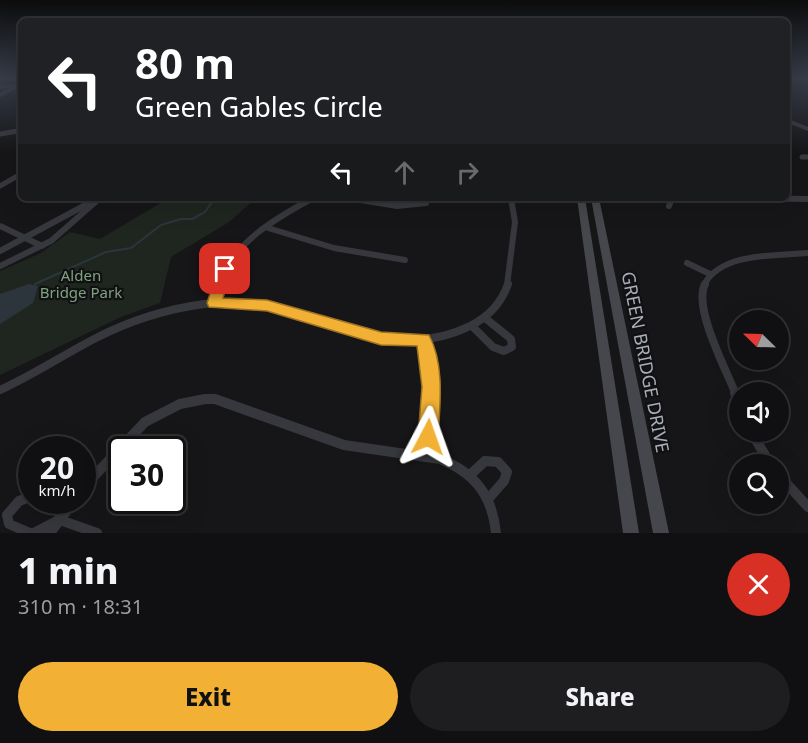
<!DOCTYPE html>
<meta charset="utf-8">
<style>
body{margin:0;font-family:"Noto Sans",sans-serif;background:#1e1e20;color:#f1f3f6;height:100vh;display:flex;flex-direction:column;font-size:22px;white-space:nowrap}
*{box-sizing:border-box;margin:0}
p{font-size:20px;color:#9c9d9f}
.icon{flex:none;width:33px;height:33px;fill:none;stroke:currentColor;stroke-width:2;stroke-linecap:round;stroke-linejoin:round}
.map{position:relative;height:533px;overflow:hidden}
.panel{display:flex;flex-direction:column;background:#101012;flex:1}
.panel>*{flex:none}
.guide{position:absolute;left:18px;top:18px;width:772px;height:183px;border-radius:9px;box-shadow:0 6px 24px #0002,0 0 0 2px #303032;background:#202124;color:#fff;overflow:hidden}
.needle{width:39px;rotate:293deg}
.fabs{position:absolute;left:729px;top:310px;display:grid;gap:12px}
.fabs a{display:grid;place-items:center;width:60px;height:60px;border-radius:50%;background:#101012;box-shadow:0 6px 24px #0002,0 0 0 2px #303032;font-size:30px}
.speed{position:absolute;left:18px;top:436px;display:flex;gap:12px;font-size:30px;font-weight:700;text-align:center}
.speed>*{display:grid;place-content:center;width:78px;height:78px;border-radius:50%;background:#101012;box-shadow:0 6px 24px #0002,0 0 0 2px #303032;line-height:1}
.speed small{font-size:15px;font-weight:400}
.speed .limit{border:3px solid #111;border-radius:9px;background:#fff;color:#111}
.pin{position:absolute;display:grid;place-items:center;width:51px;height:51px;color:#fff;margin:-26px;border-radius:12px;box-shadow:0 3px 9px #0006}
.me{position:absolute;width:66px;margin:-33px;rotate:4deg;stroke-linejoin:round;filter:drop-shadow(0 0 4px #0008)}
.turn{display:flex;align-items:center;gap:21px;height:126px;padding:0 18px;font-size:27px}
.turn .icon{width:78px;height:78px;stroke-width:2.5}
.turn b{display:block;font-size:42px;line-height:51px}
.lanes{display:flex;align-items:center;height:57px;padding:0 18px;background:#0003;justify-content:center;gap:30px;direction:ltr}
.lanes .off{opacity:.35}
.round{display:grid;place-items:center;flex:none;width:63px;height:63px;border-radius:32px;background:#1e1e20}
.summary{display:flex;align-items:center;justify-content:space-between;height:102px;padding:0 18px}
h1{font-size:36px;font-weight:800;line-height:45px}
.cta{display:flex;gap:12px;margin-top:auto;padding:12px 18px}
.cta a{flex:1;height:69px;border-radius:36px;background:#f2b134;color:#111;font-size:24px;font-weight:800;line-height:69px;text-align:center}
.cta a+a{background:#1e1e20;color:#f1f3f6}
.map>svg:first-child{display:block}
.green{fill:#1e261f}
.water{fill:#2c353c}
.lines{fill:none;stroke-linecap:round;stroke-linejoin:round}
.stream-far1{stroke:#2c353c;stroke-width:1.5}
.stream{stroke:#2c353c;stroke-width:2}
.minor-far4{stroke:#37383d;stroke-width:4}
.minor-far3{stroke:#37383d;stroke-width:5}
.minor-far2{stroke:#37383d;stroke-width:6}
.minor-far1{stroke:#37383d;stroke-width:8}
.minor{stroke:#37383d;stroke-width:10}
.secondary{fill:#45474d;fill-rule:evenodd}
.route{fill:#f2b134;stroke:#9d7322;stroke-width:1.5}
.labels{text-anchor:middle;dominant-baseline:central;stroke-width:4.5;stroke-linejoin:round;paint-order:stroke}
.park-label{font-size:15px;fill:#7fa381;stroke:#111113}
.near-street-label{font-size:18px;fill:#a8adb8;stroke:#111113}
</style>
<div class="map">
<svg width="808" height="533" viewBox="0 0 808 533">
<rect width="100%" height="100%" fill="#161618"/>
<!-- green -->
<path class="green" d="M169 198H256L229 222 171 257 160 303 123 316 0 375V271L41 253 70 232 100 239Z"/>
<!-- water -->
<path class="water" d="M29 284 38 286 33 303 0 324V294Z"/>
<g class="lines">
<!-- stream-far1 -->
<path class="stream-far1" d="M223 200 230 198"/>
<!-- stream -->
<path class="stream" d="M35 284 106 252 131 248 161 225 181 219H192L205 212 212 202 230 198"/>
<!-- minor-far4 -->
<g class="minor-far4">
<path d="M0 87 21 86"/>
<path d="M0 95 15 87"/>
<path d="M788 121 808 129"/>
<path d="M10 132 21 130"/>
</g>
<!-- minor-far3 -->
<g class="minor-far3">
<path d="M0 134 18 131"/>
<path d="M802 157H808"/>
<path d="M0 186 21 174"/>
<path d="M349 198 358 200"/>
<path d="M740 198 808 199"/>
<path d="M98 200 100 198"/>
<path d="M310 200 313 198"/>
</g>
<!-- minor-far2 -->
<g class="minor-far2">
<path d="M349 198 397 206 426 203"/>
<path d="M740 198 808 199"/>
<path d="M669 206 672 198"/>
<path d="M0 226 42 246"/>
<path d="M268 228 334 248 405 260"/>
<path d="M0 251 91 202"/>
<path d="M687 263 710 274"/>
<path d="M0 266 51 241 100 198"/>
<path d="M219 285C232 243 276 218 313 198"/>
<path d="M507 285 515 222 511 198"/>
<path d="M704 285C721 252 776 256 808 253"/>
</g>
<!-- minor-far1 -->
<g class="minor-far1">
<path d="M705 284C693 308 726 369 736 395"/>
<path d="M214 303 220 284"/>
<path d="M472 326 493 347 504 351 512 347 511 339 485 318"/>
<path d="M423 340 429 369 430 395"/>
<path d="M0 390C33 375 63 355 96 338 129 321 167 309 204 304 225 302 247 302 267 306 336 320 400 361 470 326 488 317 501 304 508 284"/>
</g>
<!-- minor -->
<g class="minor">
<path d="M735 393 740 406"/>
<path d="M751 432 771 465"/>
<path d="M426 457 430 393"/>
<path d="M778 474 808 507"/>
<path d="M470 475 485 461 498 462 507 472 504 481 489 498"/>
<path d="M82 489 145 422 180 404 205 399H215L344 445 440 459C475 473 492 495 496 533"/>
<path d="M52 501 58 503 60 520"/>
<path d="M60 520 97 533"/>
<path d="M30 533 9 524 7 515 19 501 32 496"/>
<path d="M34 533 57 521"/>
<path d="M50 533 74 501"/>
</g>
<!-- secondary -->
<g class="secondary">
<path d="M577 198H585L639 533H623Z"/>
<path d="M591 198H599L669 533H653Z"/>
</g>
</g>
<!-- sky -->
<linearGradient id="sky" x2="0" y2="1"><stop stop-color="#0c0c0d"/><stop offset="0.51" stop-color="#363c48"/><stop offset="1" stop-color="#363c48" stop-opacity="0"/></linearGradient>
<rect width="808" height="153" fill="url(#sky)"/>
<!-- route -->
<path class="route" d="M225 265 232 269 223 298 267 300 381 332 429 335C445 365 440 404 438 437L435 444 428 447 421 444 418 437 422 387 417 346 381 345 267 311 209 307 207 303 218 269Z"/>
<g class="labels">
<!-- park labels -->
<g class="park-label">
<text x="81" y="275">Alden<tspan x="81" dy="17">Bridge Park</tspan></text>
</g>
<!-- near-street labels -->
<g class="near-street-label">
<text transform="translate(646 362) rotate(79)">GREEN BRIDGE DRIVE</text>
</g>
</g>
</svg>
<div class="fabs">
<a><svg class="needle" viewBox="-14 -14 28 28"><path d="M0-13l5 13h-10z" fill="#e53935"/><path d="M0 13l5-13h-10z" fill="#9c9d9f"/></svg></a>
<a><svg class="icon" aria-label="sound" viewBox="0 0 24 24"><path d="M4 9h4l5-4v14l-5-4H4zM17 9q2 3 0 6"/></svg></a>
<a><svg class="icon" aria-label="search" viewBox="0 0 24 24"><circle cx="10" cy="10" r="6"/><path d="M15 15l6 6"/></svg></a>
</div>
<div class="speed"><div>20<small>km/h</small></div><div class="limit">30</div></div>
<div class="pin" style="left:225px;top:269px;background:#d93025"><svg class="icon" aria-label="arrive" viewBox="0 0 24 24"><path d="M6 21V4h12l-3 4 3 4H6"/></svg></div>
<svg class="me" style="left:428px;top:437px" viewBox="-20 -20 40 40"><path d="M0-17L14 15 0 8-14 15z" fill="#f2b134" stroke="#fff" stroke-width="4"/></svg>
<div class="guide">
<div class="turn"><svg class="icon" aria-label="left" viewBox="0 0 24 24"><path d="M17 20v-9H6M10 6l-5 5 5 5"/></svg><div><b>80 m</b>Green Gables Circle</div></div>
<div class="lanes"><svg class="icon" aria-label="left" viewBox="0 0 24 24"><path d="M17 20v-9H6M10 6l-5 5 5 5"/></svg><svg class="icon off" aria-label="ahead" viewBox="0 0 24 24"><path d="M12 20V5M6 11l6-6 6 6"/></svg><svg class="icon off" aria-label="right" viewBox="0 0 24 24"><path d="M7 20v-9h11M14 6l5 5-5 5"/></svg></div>
</div>
</div>
<section class="panel">
<div class="summary"><div><h1>1 min</h1><p>310 m · 18:31</p></div><a class="round" style="background:#d93025;color:#fff"><svg class="icon" aria-label="close" viewBox="0 0 24 24"><path d="M6 6l12 12M18 6L6 18"/></svg></a></div>
<div class="cta"><a>Exit</a><a>Share</a></div>
</section>
